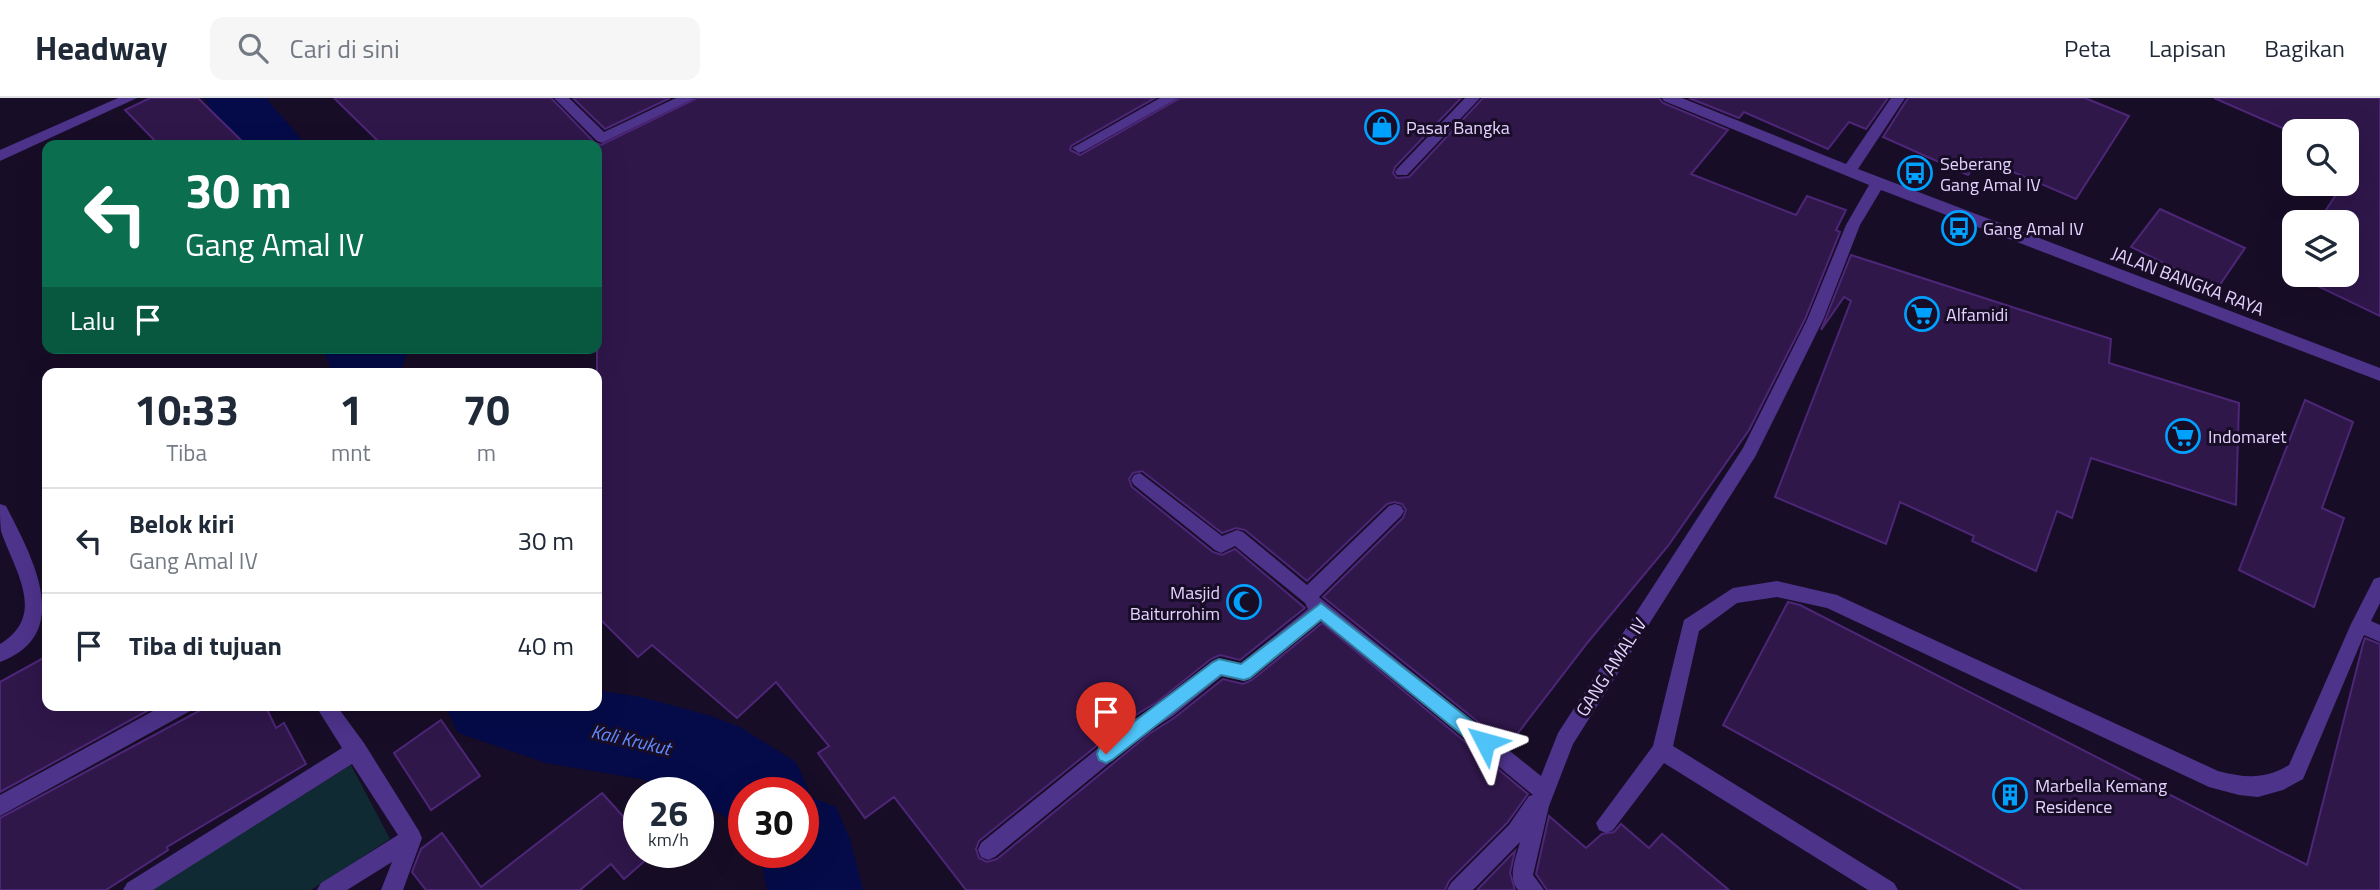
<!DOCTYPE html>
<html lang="id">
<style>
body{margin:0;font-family:"Titillium Web",sans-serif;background:#f6f6f7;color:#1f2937;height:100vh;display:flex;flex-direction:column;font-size:26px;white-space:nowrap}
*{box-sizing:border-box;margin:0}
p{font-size:23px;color:#747a83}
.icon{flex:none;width:38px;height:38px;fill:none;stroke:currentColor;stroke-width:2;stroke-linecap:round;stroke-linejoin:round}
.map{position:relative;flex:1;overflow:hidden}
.details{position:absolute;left:42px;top:270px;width:560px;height:343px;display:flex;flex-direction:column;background:#fff;border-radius:14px;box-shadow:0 7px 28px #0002}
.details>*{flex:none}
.hud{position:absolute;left:42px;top:42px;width:560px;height:214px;border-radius:14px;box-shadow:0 7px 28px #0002;background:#0b6e4f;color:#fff;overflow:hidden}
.controls{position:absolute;left:2282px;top:21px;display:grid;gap:14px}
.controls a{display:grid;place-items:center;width:77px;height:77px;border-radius:14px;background:#fff;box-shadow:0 7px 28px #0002;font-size:35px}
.speed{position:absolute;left:623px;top:679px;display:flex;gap:14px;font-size:35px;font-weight:700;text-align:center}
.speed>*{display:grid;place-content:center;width:91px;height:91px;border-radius:50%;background:#fff;box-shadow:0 7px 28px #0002;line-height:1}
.speed small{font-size:18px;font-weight:400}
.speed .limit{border:10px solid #d22;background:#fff;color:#111}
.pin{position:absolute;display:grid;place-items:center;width:60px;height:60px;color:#fff;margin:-72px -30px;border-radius:50% 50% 50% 0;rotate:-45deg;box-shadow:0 0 7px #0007}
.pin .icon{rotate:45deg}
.me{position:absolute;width:77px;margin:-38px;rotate:309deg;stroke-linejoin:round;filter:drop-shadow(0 0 5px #0008)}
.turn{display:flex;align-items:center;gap:24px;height:147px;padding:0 28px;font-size:32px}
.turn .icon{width:91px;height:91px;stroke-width:2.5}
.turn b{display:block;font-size:49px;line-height:60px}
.then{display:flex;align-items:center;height:66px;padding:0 28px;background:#0003;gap:14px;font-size:26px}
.eta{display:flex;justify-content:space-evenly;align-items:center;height:119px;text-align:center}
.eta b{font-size:42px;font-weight:700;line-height:49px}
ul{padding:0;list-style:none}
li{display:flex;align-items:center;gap:21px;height:105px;padding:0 28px;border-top:2px solid #e0e1e3}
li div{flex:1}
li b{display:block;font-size:26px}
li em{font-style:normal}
header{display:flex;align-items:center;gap:42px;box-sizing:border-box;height:98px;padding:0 35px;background:#fff;border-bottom:2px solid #e0e1e3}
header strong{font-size:33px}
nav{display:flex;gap:38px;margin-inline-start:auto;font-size:24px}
.search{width:490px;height:63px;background:#f6f6f7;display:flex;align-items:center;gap:18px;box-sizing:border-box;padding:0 24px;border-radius:14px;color:#747a83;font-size:26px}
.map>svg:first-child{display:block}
.green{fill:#0f2a32}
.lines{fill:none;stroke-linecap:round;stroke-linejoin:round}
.river{fill:#050b48;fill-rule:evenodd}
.building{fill:#2f174a;stroke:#4d2678;stroke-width:2}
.minor{fill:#4e338b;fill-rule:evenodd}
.route{fill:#4fc3f7;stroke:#337fa1;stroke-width:2}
.labels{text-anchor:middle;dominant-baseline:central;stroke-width:6;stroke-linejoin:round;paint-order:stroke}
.poi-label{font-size:18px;fill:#e4d3ff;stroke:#180d27;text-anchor:start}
.street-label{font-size:18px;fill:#e4d3ff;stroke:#180d27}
.water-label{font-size:19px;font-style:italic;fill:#618bff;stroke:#180d27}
</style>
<header>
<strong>Headway</strong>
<div class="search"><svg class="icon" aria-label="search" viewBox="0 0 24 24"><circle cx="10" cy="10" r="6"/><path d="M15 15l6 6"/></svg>Cari di sini</div>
<nav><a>Peta</a><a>Lapisan</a><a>Bagikan</a></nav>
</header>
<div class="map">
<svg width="2380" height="792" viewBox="0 0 2380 792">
<rect width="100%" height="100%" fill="#180d27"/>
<!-- green -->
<path class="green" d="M351 667 390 741 311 792H150Z"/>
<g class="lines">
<!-- river -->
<g class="river">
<path d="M204 0H267C278 17 294 29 305 47H234Z"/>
<path d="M321 250H402L406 258 400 275H326L330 267Z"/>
<path d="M597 592 641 599 708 617 740 629 796 664 810 695 808 698 836 709 850 741 863 792H767L759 754H803V695H744V730L698 703V695H685L641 681 546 665 458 635 445 607H597Z"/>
</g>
</g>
<!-- building -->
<g class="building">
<path d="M150 0H198L246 47H159L125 12Z"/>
<path d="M334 0H551L595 45 601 47 697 0H1155L1071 48 1070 52 1080 57 1180 0H1461L1395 69 1393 75 1397 80 1409 79 1483 0H1659L1663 5 1728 32 1691 76 1796 117 1807 98 1846 112 1836 132 1840 134 1805 221 1749 332 1668 448 1588 544 1508 648 1323 499 1403 420 1406 412 1402 406 1394 404 1387 406 1307 483 1245 432 1236 430 1222 435 1142 373 1133 375 1129 381 1132 389 1213 454 1222 457 1235 451 1305 510 1240 562 1220 557 1211 561 1157 604 1131 620 979 743 976 751 979 760 987 764 997 761 1149 636 1174 620 1223 581 1243 586 1252 582 1322 525 1528 696 1507 725 1449 783 1445 792H966L894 699 865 720 818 655 829 648 776 584 737 620 652 547 638 559 597 518V47H382Z"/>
<path d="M573 0H670L605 31Z"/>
<path d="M1689 0H1888L1866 31 1849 24 1828 51 1744 14 1739 20Z"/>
<path d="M1908 0H2085L2129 18 2076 101 1981 60 1968 77 1883 39Z"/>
<path d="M2214 0H2380V218L2286 173 2294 160V177H2347V124H2318L2343 86H2347V80L2358 63 2347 58V33L2294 35Z"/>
<path d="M2160 111 2245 150 2217 191 2131 149Z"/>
<path d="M1851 157 2111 241 2109 265 2239 305 2236 407 2091 360 2072 420 2057 413 2036 473 1972 443 1974 438 1900 404 1886 446 1775 399 1851 203 1844 199 1821 232Z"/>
<path d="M2305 302 2353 324 2322 410 2344 420 2314 509 2239 472Z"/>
<path d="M1788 504 1800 507 2307 767 2363 546 2365 540 2380 546V792H2022L1723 627Z"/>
<path d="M47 558V607H158L0 694V584Z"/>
<path d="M210 607H265L276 630 284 625 306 666 167 749 168 752 106 792H0V720Z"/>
<path d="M441 622 480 678 431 712 394 655Z"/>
<path d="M602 695 639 736V754H655L624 781 611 766 580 792H426L412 774 421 751 442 735 481 789Z"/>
<path d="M1549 718 1586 750 1602 736 1614 734 1621 726 1649 750 1662 736 1729 792H1547L1536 776Z"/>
<path d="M1515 753 1510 775 1515 792H1477Z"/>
</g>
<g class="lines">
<!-- minor -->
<g class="minor">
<path d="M118 0H137L0 63V52Z"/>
<path d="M554 0H569L604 34 676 0H695L602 45 597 43Z"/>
<path d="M1160 0H1178L1084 53 1079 55 1072 50Z"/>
<path d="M1465 0H1480L1407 77H1397L1395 74 1397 71Z"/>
<path d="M1662 0H1682L1846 66 1891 0H1905L1858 71 2380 270V283L1881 92 1860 127 1823 222 1755 359 1573 646 1549 708 1533 777 1544 792H1518C1507 779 1516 760 1520 744L1473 792H1447L1451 785 1509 727 1529 698 1533 697 1322 522 1251 580 1244 583 1222 578 1173 618 1147 634 995 759 988 762 981 759 978 752 981 745 1133 622 1159 606 1212 563 1219 560 1241 565 1308 511 1305 505 1235 448 1221 455 1215 452 1134 387 1131 382 1134 377 1140 375 1222 438 1237 432 1243 434 1307 487 1389 408 1395 406 1401 408 1404 413 1401 418 1319 499 1541 678 1558 635 1743 350 1807 222 1846 127 1869 87 1664 3Z"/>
<path d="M0 406 6 408C31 457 76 536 0 564V546C48 517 14 472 1 433 0 425 0 414 0 406Z"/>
<path d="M2380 479V505L2371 523 2380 527V544L2364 537 2303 681 2283 692 2258 699 2239 697 2209 689 1827 510 1777 499 1737 505 1699 533 1673 648 1894 785 1898 792H1868L1664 665 1613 732 1606 735 1599 732 1596 725 1653 648 1684 522 1733 490 1777 483 1837 497 2218 673C2245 680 2265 682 2289 667L2351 526 2374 481Z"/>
<path d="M164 607H193L190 613 0 718V697Z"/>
<path d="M315 607H336L364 645 419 733 422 740 403 792H381L392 764 347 792H317L321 785 398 737 352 666 153 792H123L127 785 342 650Z"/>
</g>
</g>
<!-- route -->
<path class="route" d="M1321 505 1491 638 1494 644 1491 650 1485 653 1478 650 1321 522 1250 580 1244 582 1221 577 1112 662 1106 665 1099 662 1097 656 1099 650 1213 564 1219 561 1241 566Z"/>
<!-- icons -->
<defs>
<g id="shop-ring" transform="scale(1.75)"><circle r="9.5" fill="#180d27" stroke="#00a0fe" stroke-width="1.5"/><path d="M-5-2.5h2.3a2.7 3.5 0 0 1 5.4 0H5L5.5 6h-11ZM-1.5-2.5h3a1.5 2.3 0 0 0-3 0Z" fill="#00a0fe"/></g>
<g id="bus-ring" transform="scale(1.75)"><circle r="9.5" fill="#180d27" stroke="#00a0fe" stroke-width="1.5"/><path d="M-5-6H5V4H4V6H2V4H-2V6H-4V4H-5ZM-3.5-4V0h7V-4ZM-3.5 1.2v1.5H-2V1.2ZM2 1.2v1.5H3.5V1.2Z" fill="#00a0fe"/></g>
<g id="supermarket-ring" transform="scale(1.75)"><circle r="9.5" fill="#180d27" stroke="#00a0fe" stroke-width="1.5"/><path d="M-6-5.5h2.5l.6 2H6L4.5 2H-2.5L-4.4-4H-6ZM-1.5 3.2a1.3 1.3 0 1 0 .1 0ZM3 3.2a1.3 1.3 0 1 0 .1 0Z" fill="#00a0fe"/></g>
<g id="mosque-ring" transform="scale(1.75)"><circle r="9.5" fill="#180d27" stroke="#00a0fe" stroke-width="1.5"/><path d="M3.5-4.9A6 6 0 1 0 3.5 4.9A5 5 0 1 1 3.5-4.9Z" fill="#00a0fe"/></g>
<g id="building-ring" transform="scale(1.75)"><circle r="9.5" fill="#180d27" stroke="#00a0fe" stroke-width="1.5"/><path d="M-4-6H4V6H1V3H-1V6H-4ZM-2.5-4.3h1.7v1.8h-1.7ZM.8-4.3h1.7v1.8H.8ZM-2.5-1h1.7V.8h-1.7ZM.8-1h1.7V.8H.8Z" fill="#00a0fe"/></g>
</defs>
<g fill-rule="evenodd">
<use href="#shop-ring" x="1382" y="29"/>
<use href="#bus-ring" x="1915" y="75"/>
<use href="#bus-ring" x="1959" y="130"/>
<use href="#supermarket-ring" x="1922" y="216"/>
<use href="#supermarket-ring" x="2183" y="338"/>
<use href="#mosque-ring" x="1244" y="504"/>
<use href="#building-ring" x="2010" y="697"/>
</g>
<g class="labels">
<!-- poi labels -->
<g class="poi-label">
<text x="1406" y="29">Pasar Bangka</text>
<text x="1940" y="65">Seberang<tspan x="1940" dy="21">Gang Amal IV</tspan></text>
<text x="1983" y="130">Gang Amal IV</text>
<text x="1946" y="216">Alfamidi</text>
<text x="2208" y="338">Indomaret</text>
<text x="1220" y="494" text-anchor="end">Masjid<tspan x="1220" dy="21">Baiturrohim</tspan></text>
<text x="2035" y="687">Marbella Kemang<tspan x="2035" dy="21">Residence</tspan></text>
</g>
<!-- street labels -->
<g class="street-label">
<text transform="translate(2188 183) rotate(21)">JALAN BANGKA RAYA</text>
<text transform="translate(1611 569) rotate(-57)">GANG AMAL IV</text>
</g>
<!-- water labels -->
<g class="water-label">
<text transform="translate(631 641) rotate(13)">Kali Krukut</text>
</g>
</g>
</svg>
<div class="controls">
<a><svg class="icon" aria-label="search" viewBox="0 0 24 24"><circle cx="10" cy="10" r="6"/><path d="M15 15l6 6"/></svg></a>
<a><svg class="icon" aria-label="layers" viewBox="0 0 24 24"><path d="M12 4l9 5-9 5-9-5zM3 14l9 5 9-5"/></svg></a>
</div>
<div class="speed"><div>26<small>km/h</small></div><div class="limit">30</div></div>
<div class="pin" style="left:1106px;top:656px;background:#d93025"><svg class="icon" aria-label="arrive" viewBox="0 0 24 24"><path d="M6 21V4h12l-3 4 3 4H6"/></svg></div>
<svg class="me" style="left:1485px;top:644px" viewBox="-20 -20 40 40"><path d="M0-17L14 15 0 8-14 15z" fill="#4fc3f7" stroke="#fff" stroke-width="4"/></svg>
<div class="hud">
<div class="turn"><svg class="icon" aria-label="left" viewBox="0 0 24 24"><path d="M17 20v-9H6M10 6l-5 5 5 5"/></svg><div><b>30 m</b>Gang Amal IV</div></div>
<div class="then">Lalu<svg class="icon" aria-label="arrive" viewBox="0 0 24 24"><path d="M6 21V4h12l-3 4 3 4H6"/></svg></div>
</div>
<section class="details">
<div class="eta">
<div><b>10:33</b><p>Tiba</p></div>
<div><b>1</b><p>mnt</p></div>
<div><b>70</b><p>m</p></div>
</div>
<ul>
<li><svg class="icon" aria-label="left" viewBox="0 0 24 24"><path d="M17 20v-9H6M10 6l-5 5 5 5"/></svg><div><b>Belok kiri</b><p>Gang Amal IV</p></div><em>30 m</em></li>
<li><svg class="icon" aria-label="arrive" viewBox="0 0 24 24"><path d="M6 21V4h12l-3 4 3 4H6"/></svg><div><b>Tiba di tujuan</b></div><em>40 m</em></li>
</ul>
</section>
</div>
